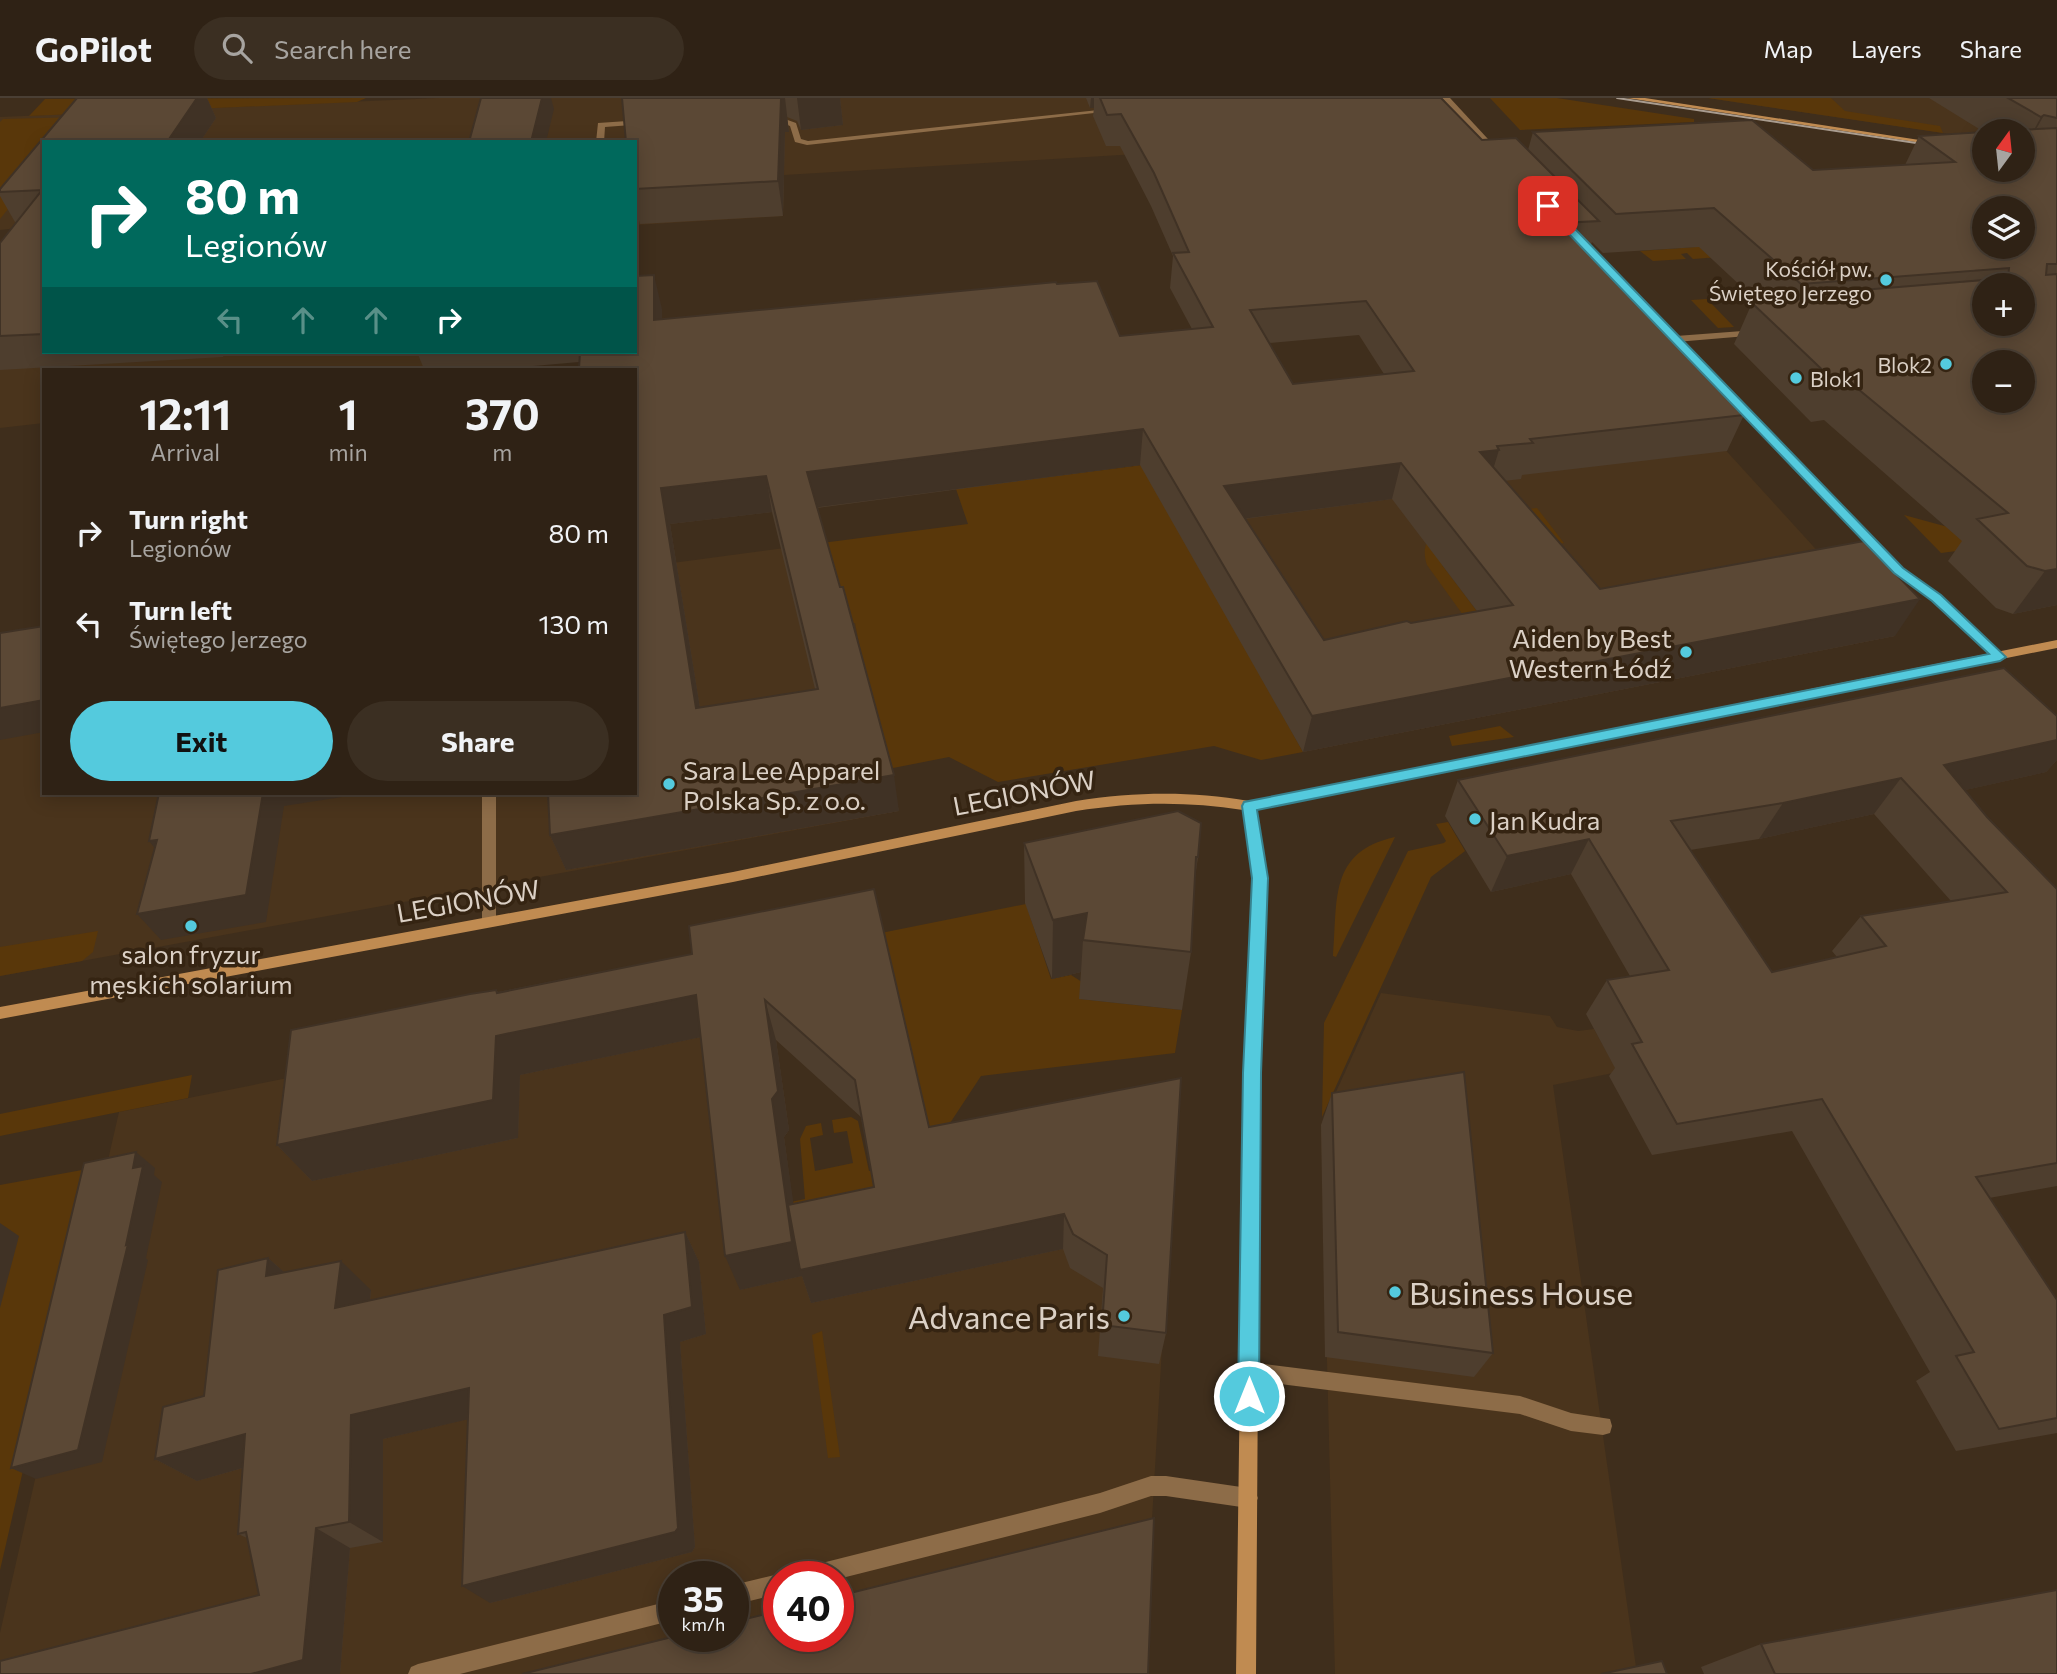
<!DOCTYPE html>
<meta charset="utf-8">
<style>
body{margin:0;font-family:Commissioner,sans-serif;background:#3b2f22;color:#f1f3f6;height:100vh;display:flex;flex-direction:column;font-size:26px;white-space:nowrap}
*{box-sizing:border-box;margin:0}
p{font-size:23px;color:#a7a4a0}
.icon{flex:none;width:38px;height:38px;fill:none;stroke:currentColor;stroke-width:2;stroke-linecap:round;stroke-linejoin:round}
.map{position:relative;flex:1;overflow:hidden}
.panel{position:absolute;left:42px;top:270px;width:595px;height:427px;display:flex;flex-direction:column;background:#2f2215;border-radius:0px;box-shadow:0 4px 18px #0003,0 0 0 2px #4a3f34}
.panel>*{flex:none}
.guide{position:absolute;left:42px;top:42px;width:595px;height:214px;border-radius:0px;box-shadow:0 4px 18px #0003,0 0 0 2px #4a3f34;background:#00695c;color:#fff;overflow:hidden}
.needle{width:46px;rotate:15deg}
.tools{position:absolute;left:1972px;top:21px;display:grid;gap:14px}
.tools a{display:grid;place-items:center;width:63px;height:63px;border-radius:50%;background:#2f2215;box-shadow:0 4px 18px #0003,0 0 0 2px #4a3f34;font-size:35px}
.speed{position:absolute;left:658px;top:1463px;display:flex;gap:14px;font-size:35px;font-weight:700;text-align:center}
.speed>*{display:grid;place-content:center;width:91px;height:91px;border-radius:50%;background:#2f2215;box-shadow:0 4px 18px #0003,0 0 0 2px #4a3f34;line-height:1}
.speed small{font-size:18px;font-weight:400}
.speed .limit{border:10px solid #d22;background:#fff;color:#111}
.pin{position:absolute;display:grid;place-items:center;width:60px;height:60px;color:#fff;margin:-30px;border-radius:14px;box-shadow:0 4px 10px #0006}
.me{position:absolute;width:77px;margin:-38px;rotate:0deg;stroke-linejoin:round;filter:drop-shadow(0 0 5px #0008)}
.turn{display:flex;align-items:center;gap:24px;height:147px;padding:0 28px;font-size:32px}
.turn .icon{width:91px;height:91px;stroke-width:2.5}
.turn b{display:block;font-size:49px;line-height:60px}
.lanes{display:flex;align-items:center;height:66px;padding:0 28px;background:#0003;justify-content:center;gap:35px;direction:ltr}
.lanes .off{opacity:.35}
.eta{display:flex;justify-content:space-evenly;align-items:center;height:119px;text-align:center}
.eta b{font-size:42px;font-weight:700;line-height:49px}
.cta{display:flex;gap:14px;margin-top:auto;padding:14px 28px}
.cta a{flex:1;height:80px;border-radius:42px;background:#54cadd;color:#111;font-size:28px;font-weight:700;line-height:80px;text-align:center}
.cta a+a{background:#3b2f22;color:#f1f3f6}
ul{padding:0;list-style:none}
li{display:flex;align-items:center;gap:21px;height:91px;padding:0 28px}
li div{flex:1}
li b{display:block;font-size:26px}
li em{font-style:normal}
header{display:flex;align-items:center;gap:42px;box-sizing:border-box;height:98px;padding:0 35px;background:#2f2215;border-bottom:2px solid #4a3f34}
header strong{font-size:33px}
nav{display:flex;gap:38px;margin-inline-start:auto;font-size:24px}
.search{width:490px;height:63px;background:#3b2f22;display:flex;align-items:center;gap:18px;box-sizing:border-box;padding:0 24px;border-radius:38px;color:#a7a4a0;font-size:26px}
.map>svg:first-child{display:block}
.built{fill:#4a341c;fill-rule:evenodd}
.green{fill:#59370a}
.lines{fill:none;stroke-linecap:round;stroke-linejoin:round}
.lane{fill:#8d6c48;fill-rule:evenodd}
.street{fill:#8d6c48;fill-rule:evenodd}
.secondary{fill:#c08b51;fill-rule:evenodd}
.tram{stroke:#a99c8f;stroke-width:2}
.wall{fill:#4e3e2e;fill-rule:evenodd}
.shaded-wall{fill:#403225}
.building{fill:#5b4835;stroke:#403225;stroke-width:2;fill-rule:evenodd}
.route{fill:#54cadd;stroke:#378390;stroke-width:2}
.poi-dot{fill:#54cadd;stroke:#352412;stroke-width:2.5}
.labels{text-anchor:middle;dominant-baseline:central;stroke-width:7;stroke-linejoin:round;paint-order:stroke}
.far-poi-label{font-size:21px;fill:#dbd0c5;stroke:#352412;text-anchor:end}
.poi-label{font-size:26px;fill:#dbd0c5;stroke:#352412;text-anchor:start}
.street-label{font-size:26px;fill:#dbd0c5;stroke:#352412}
.near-poi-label{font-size:32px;fill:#dbd0c5;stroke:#352412;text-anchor:start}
</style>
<header>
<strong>GoPilot</strong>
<div class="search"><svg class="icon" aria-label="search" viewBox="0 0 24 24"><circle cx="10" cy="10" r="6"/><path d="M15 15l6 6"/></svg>Search here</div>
<nav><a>Map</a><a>Layers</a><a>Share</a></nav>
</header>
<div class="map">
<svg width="2057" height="1576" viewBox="0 0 2057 1576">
<rect width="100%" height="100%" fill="#3f2e1c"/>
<!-- built -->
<g class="built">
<path d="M439 0H1355L1187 53 784 77 783 118 635 127V44H44V127L0 132V19Z"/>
<path d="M1708 0H2057L2023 33H1984V41Z"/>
<path d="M0 166 44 254H432L428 271H44V325L0 330Z"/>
<path d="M1710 335 1895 538 1303 654 1161 403Z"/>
<path d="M822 445 855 525 899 713 0 878V570L44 559V695H635V470Z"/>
<path d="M1381 895 1550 918 1557 929 1578 933 1594 931 1618 974 1553 987 1637 1576H1335L1321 1027Z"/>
<path d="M706 896 736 1156 1173 1060 1143 1576H0V1535L119 1014ZM674 1479H733V1538H674ZM779 1479H838V1538H779Z"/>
</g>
<!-- green -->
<g class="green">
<path d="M366 0 357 4 29 18 45 1Z"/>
<path d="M1490 0H1557L1694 21V24L1520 32Z"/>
<path d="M1708 0H1831L1845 13 1940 28 1943 35Z"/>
<path d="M82 19 44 44V66L0 121V24L3 21Z"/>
<path d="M1749 145 1760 156 1693 161 1687 155 1681 156 1686 161 1653 163 1640 153Z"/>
<path d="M1707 201 1734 229 1718 230 1691 202Z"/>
<path d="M1166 364 1251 561 1303 654 1261 662 1214 648 998 684 949 659 888 671 874 619 855 525 845 526 822 445 968 426 956 391Z"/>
<path d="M1537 410 1564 445 1442 467 1500 544 1484 546 1427 467C1409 415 1506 414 1537 410Z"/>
<path d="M1904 417 2010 446 1941 455Z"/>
<path d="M1500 628 1514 639 1452 648 1449 638Z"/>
<path d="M1448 724 1465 753 1431 779 1322 1019 1324 925 1408 753 1444 745 1446 743 1436 726Z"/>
<path d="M1395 739 1336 859 1333 858C1338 802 1328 754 1395 739Z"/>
<path d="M1026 806 1051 881 1071 877 1082 884 1080 901 1182 912 1175 955 981 978 931 1054 881 835Z"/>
<path d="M98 833 93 854 82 863 0 878V849Z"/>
<path d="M192 977 188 1000 0 1038V1016Z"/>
<path d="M851 1019 858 1023 869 1073 932 1060 944 1111 762 1110 805 1101 800 1041 806 1028 821 1025 823 1037 810 1040 815 1073 853 1065 847 1033 834 1035 832 1022Z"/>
<path d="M93 1070 0 1472V1087Z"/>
<path d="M822 1233 840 1359 828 1360 812 1237Z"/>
</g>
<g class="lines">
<!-- lane -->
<g class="lane">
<path d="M773 0H782L771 9V16L796 25 801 41 808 43 1108 11 1112 13 807 47 795 44 790 28 765 19 763 8Z"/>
<path d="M642 22 646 24 645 26 605 29 604 44H596L598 25Z"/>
<path d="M1756 232 1761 235 1759 237 1676 244 1671 241 1676 238Z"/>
<path d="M482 695H496V824L494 828H484L482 824Z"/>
<path d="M1249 1264 1520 1298 1571 1315 1610 1321 1612 1328 1610 1335 1603 1337 1571 1333 1520 1316 1249 1282 1243 1279 1240 1273 1243 1267Z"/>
<path d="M1151 1378H1166L1248 1390 1255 1393 1258 1400 1255 1407 1248 1410 1166 1398H1151L1100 1415 838 1481V1479H796L799 1472 806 1469 1100 1395Z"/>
<path d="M779 1476 786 1479H779V1496L733 1507V1487Z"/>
<path d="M674 1502V1522L460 1576H408L411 1569 418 1566Z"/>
</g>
<!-- street -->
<g class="street">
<path d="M1442 0H1450L1500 54V58H1494Z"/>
<path d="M1574 136H1580L1902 471 1940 497 2003 556 2005 559 2003 562H1995L1932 503 1894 475 1574 140Z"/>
</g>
<!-- secondary -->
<g class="secondary">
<path d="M1627 0H1645L1939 45 1935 47Z"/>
<path d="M2057 542V550L1256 711 1267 780 1260 975 1256 1576H1236L1244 975 1253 780 1243 712C1186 703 1133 704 1076 713L733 784 0 921V909L733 774 1076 703C1135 694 1190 693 1249 703Z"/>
</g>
<!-- tram -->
<path class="tram" d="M1617 0 1936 48"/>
</g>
<!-- wall -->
<g class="wall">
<path d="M77 0H207L216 20 200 44H44V254H225L223 259 0 272V145L17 124H15L0 98V91Z"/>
<path d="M622 0H840L843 27 801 32 797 23 787 19 789 34H785L783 118 640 126 635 107V44Z"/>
<path d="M1086 0H1441L1482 42 1528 52 1533 34 1813 72 1905 67 1919 38 1984 34 1929 0H2057V507L2013 516 1996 510 1948 463 1962 443 1824 322 1811 324 1734 246 1752 205H1759L1699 149 1603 155 1592 144 1588 154 1744 317 1727 353 1522 377 1521 381 1504 383 1600 491 1895 538 1303 654 1140 367 817 410 899 713 566 772 550 737 579 264 499 271H424L417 254H635L662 211V221L1057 186 1120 238 1192 231 1170 190 1173 158 1151 108 1120 48H1106L1093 18 1094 10H1090ZM1984 33H2023L1984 34ZM1359 237 1384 276 1293 286 1269 245ZM1392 401 1477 513 1324 542 1245 421ZM772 414 815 591 700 610 670 426Z"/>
<path d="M2057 618V662L2046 674 1965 692 1987 719 2057 791V1088L1989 1100 2057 1202V1335L1956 1353 1916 1283 1930 1274 1792 1033 1652 1057 1609 978 1615 970 1586 916 1607 882 1630 878 1571 776 1491 794 1445 718 1458 682ZM1874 716 1951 803 1861 818 1832 853 1837 859 1772 874 1690 752 1759 741Z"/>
<path d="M1024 745 1198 759 1195 780 1191 854 1182 912 1079 901 1081 874 1052 881 1025 805Z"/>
<path d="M689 828 929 1029 1181 980 1166 1235 1159 1266 1098 1258 1103 1190 1070 1170 1063 1151 811 1205 802 1178 740 1192 701 939 520 977 518 1040 312 1083 277 1047 496 892 498 894 692 856ZM776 942 861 1019 874 1089 793 1106 784 1039 789 1032Z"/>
<path d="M1332 995 1493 1255 1474 1279 1325 1259 1321 1027Z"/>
<path d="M685 1134 699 1164 706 1236 680 1244 695 1449 692 1454 490 1505 468 1321 383 1341V1444L350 1450 340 1576 259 1497 247 1440 238 1436 243 1370 197 1383 155 1361 204 1298 268 1160 285 1175 371 1192 370 1202Z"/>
<path d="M1761 1546 2057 1576H1704L1701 1569Z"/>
</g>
<!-- shaded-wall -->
<g class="shaded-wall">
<path d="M197 0H207L216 20 200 44H167Z"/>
<path d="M542 0H551L554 11 546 44H531Z"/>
<path d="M785 0 789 34H785L783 118 778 83 781 1Z"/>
<path d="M797 0H840L843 27 801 32Z"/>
<path d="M1091 0H1094V10H1090Z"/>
<path d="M2044 17 2023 55V52L2041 19Z"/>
<path d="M654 177 662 211V257L654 222Z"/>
<path d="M1143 331 1140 367 812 410 807 374Z"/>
<path d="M1499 352 1488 388 1480 354Z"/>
<path d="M1401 365 1392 401 1219 424 1224 388Z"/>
<path d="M766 378 772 414 670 426 706 647 696 610 661 390Z"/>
<path d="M2057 471V507L2013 516 2045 473Z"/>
<path d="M1920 501 1895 538 1303 654 1312 618Z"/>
<path d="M44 602V634L0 642V610Z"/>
<path d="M2057 642V662L2046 674 1921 702 1944 667Z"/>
<path d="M894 677 899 713 566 772 550 737Z"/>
<path d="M1901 680 1874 716 1759 741 1783 705Z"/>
<path d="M263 695H368L284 708 266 824 161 842 137 816Z"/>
<path d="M1589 741 1571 776 1491 794 1507 758Z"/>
<path d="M157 742 171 771 149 743Z"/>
<path d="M1087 815 1083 842 1081 874 1052 881 1053 822Z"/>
<path d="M496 892 520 933 696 897 711 937 520 977 518 1040 312 1083 277 1047 497 895Z"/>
<path d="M765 902 776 942 789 1032 784 1039 803 1172 1064 1116 1063 1151 811 1205 802 1178 740 1192 725 1158Z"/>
<path d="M136 1054 155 1070 154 1077 162 1084 146 1160 148 1162 102 1364 36 1381 11 1370 126 1147 133 1070Z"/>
<path d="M0 1125 19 1138 0 1210Z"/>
<path d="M685 1134 699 1164 706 1236 680 1244 695 1449 692 1454 490 1505 462 1488 664 1217Z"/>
<path d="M268 1160 301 1189 266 1178Z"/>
<path d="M341 1163 371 1192 366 1237 335 1210Z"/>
<path d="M469 1290 495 1315 383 1341V1444L349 1424 351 1317Z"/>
<path d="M245 1336 282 1359 197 1383 155 1361Z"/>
<path d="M316 1430 350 1450 340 1576H251Z"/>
</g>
<!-- building -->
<g class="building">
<path d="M77 0H197L167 44H44V236L0 238V145L42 92 0 94V91Z"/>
<path d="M481 0H542L531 44H469Z"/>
<path d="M622 0H784L781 1 778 83 635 91V44H626Z"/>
<path d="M1100 0H1441L1482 42 1516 40 1599 123 1561 125 1744 317 1530 341 1533 345 1497 348 1499 352 1480 354 1600 491 1864 443 1920 501 1312 618 1143 331 807 374 840 489H843L894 677 550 737 548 695H635V271H579L580 254H635V178L654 177V222L1056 184 1057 186 1097 183 1120 238 1213 229 1173 155 1189 154 1154 75 1121 16 1107 17ZM1366 203 1414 273 1293 286 1250 212ZM1401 365 1513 507 1411 525 1407 523 1324 542 1224 388ZM766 378 818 591 696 610 661 390Z"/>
<path d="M2008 0H2057V20L2044 17 2041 19Z"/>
<path d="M1752 22 1813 72 1955 64 1919 38 1984 34V72H2023V33H2000L2057 30V166H2047L2046 177 2057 176V471L2045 473 2027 468 1977 421 2008 415 1846 281 1833 282 1752 205 1817 200 1813 196 2008 180 2009 170 1801 186 1714 110 1616 116 1533 34ZM1984 110H2023V149H1984ZM1984 187H2023V226H1984ZM1984 264H2023V303H1984Z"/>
<path d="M44 528V602L0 610V535Z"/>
<path d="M2004 570 2057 618V642L1944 667 1987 719 2057 791V1065L1976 1079 2057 1202V1320L1999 1331 1956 1258 1974 1254 1822 1001 1677 1026 1632 946 1642 944 1607 882 1669 872 1589 741 1507 758 1458 682ZM1901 680 2007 794 1861 818 1886 848 1772 874 1671 723 1783 705Z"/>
<path d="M159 695H263L246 797 137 816 157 742 149 743Z"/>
<path d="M1178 713 1201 725 1198 759H1196L1191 854 1083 842 1087 815 1053 822 1024 745Z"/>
<path d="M874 791 929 1029 1181 980 1166 1235 1102 1227 1107 1157 1073 1136 1064 1116 800 1172 788 1107 874 1089 855 982 765 902 778 993 772 1001 792 1144 725 1158 696 897 496 938 493 1002 277 1047 291 932 470 896 496 892 497 895 692 856 689 828Z"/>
<path d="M1464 974 1493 1255 1338 1234 1332 995Z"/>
<path d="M136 1054 133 1070 143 1068 126 1147 128 1146 78 1352 11 1370 84 1065Z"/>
<path d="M685 1134 692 1209 664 1217 678 1430 675 1434 462 1488 469 1290 351 1317 349 1424 316 1430 303 1562 251 1576H0V1563L259 1497 246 1434 238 1436 245 1336 155 1361 163 1309 204 1298 218 1172 268 1160 266 1178 341 1163 335 1210Z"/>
<path d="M1154 1420 1148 1576H522L676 1538H733V1524L779 1513V1538H838V1498Z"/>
<path d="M2057 1492V1576H1775L1761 1546Z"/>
<path d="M1662 1563 1667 1576H1601Z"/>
</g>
<!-- route -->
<path class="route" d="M1544 106H1551L1903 470 1941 497 2006 559 2000 563 1257 712 1268 780 1261 975 1259 1298 1256 1306 1249 1309 1241 1306 1238 1298 1243 975 1252 780 1242 708 1244 704 1989 556 1932 503 1894 475 1544 110Z"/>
<!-- markers -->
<g class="poi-dot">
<circle cx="1886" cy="182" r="7"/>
<circle cx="1946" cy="266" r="7"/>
<circle cx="1796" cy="280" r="7"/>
<circle cx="1686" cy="554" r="7"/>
<circle cx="669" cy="686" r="7"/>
<circle cx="1475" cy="721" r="7"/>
<circle cx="191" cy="828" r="7"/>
<circle cx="1395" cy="1194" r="7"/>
<circle cx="1124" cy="1218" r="7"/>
</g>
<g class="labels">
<!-- far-poi labels -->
<g class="far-poi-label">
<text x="1872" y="170">Kościół pw.<tspan x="1872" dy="24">Świętego Jerzego</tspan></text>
<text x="1932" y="266">Blok2</text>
<text x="1810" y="280" text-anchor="start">Blok1</text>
</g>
<!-- poi labels -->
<g class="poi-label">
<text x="1672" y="539" text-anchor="end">Aiden by Best<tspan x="1672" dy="30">Western Łódź</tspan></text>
<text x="683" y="671">Sara Lee Apparel<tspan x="683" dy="30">Polska Sp. z o.o.</tspan></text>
<text x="1489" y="721">Jan Kudra</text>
<text x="191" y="855" text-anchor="middle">salon fryzur<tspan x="191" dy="30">męskich solarium</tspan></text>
</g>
<!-- street labels -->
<g class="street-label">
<text transform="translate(1024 694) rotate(-11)">LEGIONÓW</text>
<text transform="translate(468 802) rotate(-10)">LEGIONÓW</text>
</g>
<!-- near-poi labels -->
<g class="near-poi-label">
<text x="1409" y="1194">Business House</text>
<text x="1110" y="1218" text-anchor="end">Advance Paris</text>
</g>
</g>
</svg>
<div class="tools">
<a><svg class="needle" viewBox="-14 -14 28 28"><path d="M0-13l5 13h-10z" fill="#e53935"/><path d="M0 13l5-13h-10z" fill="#a7a4a0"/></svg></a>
<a><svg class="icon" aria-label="layers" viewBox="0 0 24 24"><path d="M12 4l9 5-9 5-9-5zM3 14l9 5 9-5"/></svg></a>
<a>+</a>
<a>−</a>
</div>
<div class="speed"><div>35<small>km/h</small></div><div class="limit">40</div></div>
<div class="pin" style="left:1548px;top:108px;background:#d93025"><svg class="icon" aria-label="arrive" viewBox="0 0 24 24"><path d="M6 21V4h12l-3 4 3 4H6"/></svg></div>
<svg class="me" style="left:1249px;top:1298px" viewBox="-20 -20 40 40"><circle r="17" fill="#54cadd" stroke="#fff" stroke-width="3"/><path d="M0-11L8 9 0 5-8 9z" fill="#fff"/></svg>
<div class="guide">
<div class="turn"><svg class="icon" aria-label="right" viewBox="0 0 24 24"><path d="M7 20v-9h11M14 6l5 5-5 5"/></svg><div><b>80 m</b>Legionów</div></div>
<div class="lanes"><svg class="icon off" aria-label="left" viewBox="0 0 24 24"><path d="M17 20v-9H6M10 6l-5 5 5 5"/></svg><svg class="icon off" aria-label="ahead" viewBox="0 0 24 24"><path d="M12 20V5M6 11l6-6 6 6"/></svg><svg class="icon off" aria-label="ahead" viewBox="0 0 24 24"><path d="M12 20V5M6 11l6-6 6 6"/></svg><svg class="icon" aria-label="right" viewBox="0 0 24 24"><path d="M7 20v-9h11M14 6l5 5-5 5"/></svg></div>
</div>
<section class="panel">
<div class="eta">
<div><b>12:11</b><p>Arrival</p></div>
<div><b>1</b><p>min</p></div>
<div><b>370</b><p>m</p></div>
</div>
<ul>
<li><svg class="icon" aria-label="right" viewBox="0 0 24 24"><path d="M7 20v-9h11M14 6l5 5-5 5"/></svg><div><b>Turn right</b><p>Legionów</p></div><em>80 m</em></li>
<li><svg class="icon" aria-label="left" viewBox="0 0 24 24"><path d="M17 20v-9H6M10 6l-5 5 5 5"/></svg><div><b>Turn left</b><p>Świętego Jerzego</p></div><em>130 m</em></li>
</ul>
<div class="cta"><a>Exit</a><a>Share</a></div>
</section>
</div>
